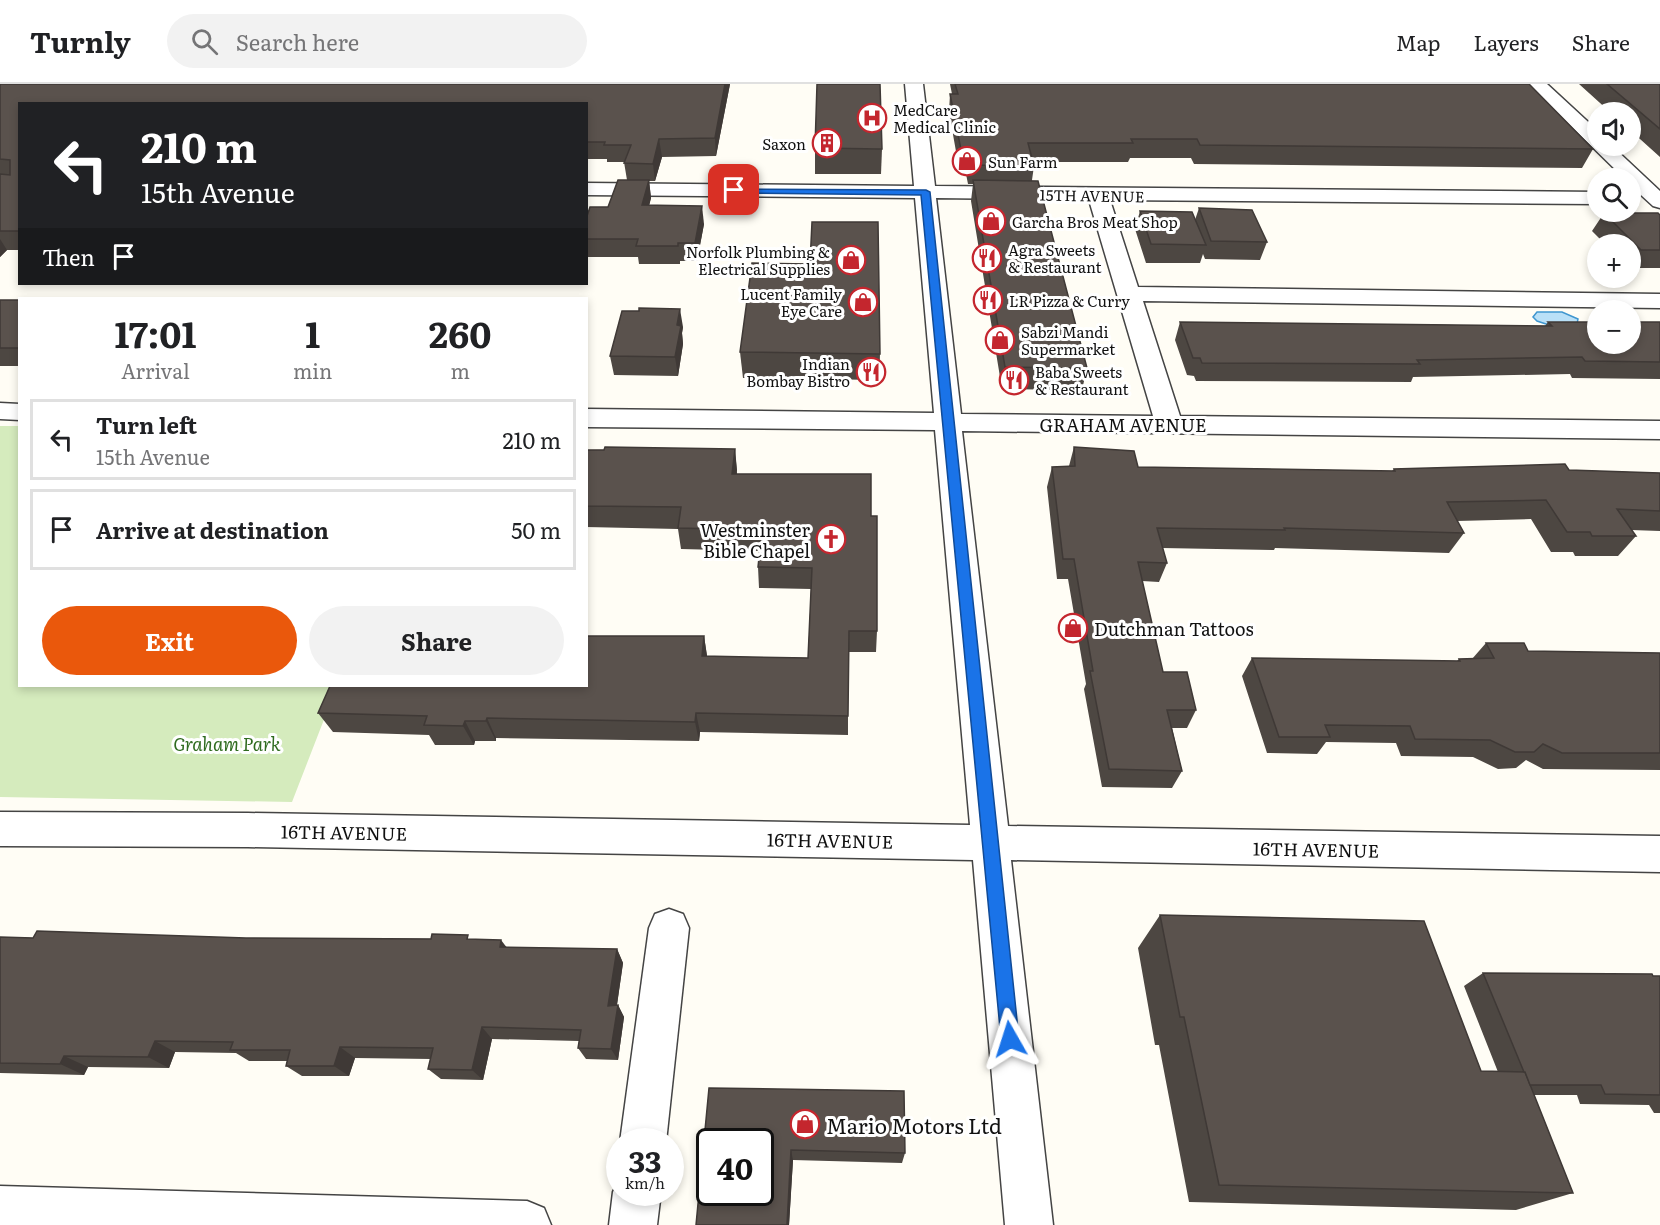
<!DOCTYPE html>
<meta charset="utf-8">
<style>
body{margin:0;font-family:Literata,serif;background:#f2f2f2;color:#202124;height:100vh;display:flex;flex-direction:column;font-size:22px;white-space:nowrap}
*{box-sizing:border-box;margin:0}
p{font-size:20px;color:#757577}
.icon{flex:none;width:33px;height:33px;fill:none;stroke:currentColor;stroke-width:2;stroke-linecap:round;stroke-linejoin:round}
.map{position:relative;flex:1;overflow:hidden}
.sheet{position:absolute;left:18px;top:213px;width:570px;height:390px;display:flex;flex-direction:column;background:#fff;border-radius:0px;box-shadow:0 3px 9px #0003}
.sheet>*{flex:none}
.top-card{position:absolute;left:18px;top:18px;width:570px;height:183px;border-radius:0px;box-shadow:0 3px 9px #0003;background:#202124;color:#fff;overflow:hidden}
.buttons{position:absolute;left:1587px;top:18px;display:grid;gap:12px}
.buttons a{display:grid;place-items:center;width:54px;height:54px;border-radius:50%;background:#fff;box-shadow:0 3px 9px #0003;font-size:30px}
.speed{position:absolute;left:606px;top:1044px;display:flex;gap:12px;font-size:30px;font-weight:700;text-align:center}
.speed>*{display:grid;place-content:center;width:78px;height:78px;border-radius:50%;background:#fff;box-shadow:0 3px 9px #0003;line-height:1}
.speed small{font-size:15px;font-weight:400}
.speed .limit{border:3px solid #111;border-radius:9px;background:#fff;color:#111}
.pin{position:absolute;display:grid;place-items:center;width:51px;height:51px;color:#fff;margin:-26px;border-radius:12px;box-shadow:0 3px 9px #0006}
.me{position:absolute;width:66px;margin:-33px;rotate:354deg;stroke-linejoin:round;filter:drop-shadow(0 0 4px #0008)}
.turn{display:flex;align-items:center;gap:21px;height:126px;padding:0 24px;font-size:27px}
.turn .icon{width:78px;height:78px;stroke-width:2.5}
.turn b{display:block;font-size:42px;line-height:51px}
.then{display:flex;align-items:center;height:57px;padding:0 24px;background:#0003;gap:12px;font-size:22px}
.eta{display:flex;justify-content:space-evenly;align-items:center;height:102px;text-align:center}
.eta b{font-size:36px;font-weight:700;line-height:42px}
.primary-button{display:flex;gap:12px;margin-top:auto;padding:12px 24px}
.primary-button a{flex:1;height:69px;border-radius:36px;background:#ea580c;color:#fff;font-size:24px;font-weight:700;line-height:69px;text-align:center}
.primary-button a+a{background:#f2f2f2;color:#202124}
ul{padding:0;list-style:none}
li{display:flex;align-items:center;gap:18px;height:81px;margin:0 12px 9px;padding:0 12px;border:3px solid #e0e0e0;border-radius:0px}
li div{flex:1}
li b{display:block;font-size:22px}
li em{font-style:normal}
header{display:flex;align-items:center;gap:36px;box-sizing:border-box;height:84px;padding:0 30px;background:#fff;border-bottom:2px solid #e0e0e0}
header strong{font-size:28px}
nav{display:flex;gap:33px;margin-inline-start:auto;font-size:21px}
.search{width:420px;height:54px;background:#f2f2f2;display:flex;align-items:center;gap:15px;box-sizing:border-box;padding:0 21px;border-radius:33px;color:#757577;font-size:22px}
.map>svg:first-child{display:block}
.green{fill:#d5ebbd}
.water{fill:#b9e0f7;stroke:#3f96cf;stroke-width:1.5}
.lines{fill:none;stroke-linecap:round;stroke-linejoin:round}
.minor-casing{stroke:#444;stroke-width:3}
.minor{fill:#fff;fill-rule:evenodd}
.wall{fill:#4d4742}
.shaded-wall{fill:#3f3936}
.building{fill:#5a524d;stroke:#3f3936;stroke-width:1.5;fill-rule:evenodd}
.route{fill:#1a73e8;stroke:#114b97;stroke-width:1.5}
.labels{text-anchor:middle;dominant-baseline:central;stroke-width:6;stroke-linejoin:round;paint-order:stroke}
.far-poi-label{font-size:15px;fill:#111;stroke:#fff;text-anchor:start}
.far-street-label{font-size:15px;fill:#111;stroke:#fff}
.street-label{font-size:18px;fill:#111;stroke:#fff}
.poi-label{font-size:18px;fill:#111;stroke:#fff;text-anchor:end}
.park-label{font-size:18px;font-style:italic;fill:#2f6b1f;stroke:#fff}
.near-poi-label{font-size:21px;fill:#111;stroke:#fff;text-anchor:start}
</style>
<header>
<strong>Turnly</strong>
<div class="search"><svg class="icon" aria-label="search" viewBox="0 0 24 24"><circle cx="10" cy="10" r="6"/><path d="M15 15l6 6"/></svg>Search here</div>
<nav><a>Map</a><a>Layers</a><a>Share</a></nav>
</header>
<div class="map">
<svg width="1660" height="1141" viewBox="0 0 1660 1141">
<rect width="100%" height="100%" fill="#fffdf5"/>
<!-- green -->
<path class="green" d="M0 342H19L20 602H337L292 718 0 713Z"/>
<!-- water -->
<path class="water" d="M1537 228H1562L1578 235 1577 240 1549 241 1537 237 1533 233Z"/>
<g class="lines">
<!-- minor casing -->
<g class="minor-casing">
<g id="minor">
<path d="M905 0H923L935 102 1598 108V120L1110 116 1138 203 1660 210V224L1143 217 1180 332 1660 337V355L962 347 1008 742 1660 752V788L1011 776 1053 1141H1005L973 776 248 763 0 762V728L248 729 970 741 935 346 586 343V325L934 329 915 114 586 111V99L914 102ZM936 114 1089 116 1153 332 961 330Z"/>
<path d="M1528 0H1547L1598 47V62H1612L1660 107V124L1653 122 1630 101V94H1624Z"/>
<path d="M0 319 20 320V336L0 335Z"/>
<path d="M669 825 683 830 689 844 666 1058H620L649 844 655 830Z"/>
<path d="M620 1093V1108H661L657 1141H609L613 1108Z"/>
<path d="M0 1102 527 1117 544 1124 551 1141H0Z"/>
</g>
</g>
<!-- minor -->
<use href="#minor" class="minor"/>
</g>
<!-- wall -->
<g class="wall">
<path d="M0 0H730L716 72 662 73 655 97H649L651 114 649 121 704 140 697 177H680V180H639L638 173H586V135L608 123 627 96 624 78H607V75H586V20H20V166H7L0 173Z"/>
<path d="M950 0H1529L1593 65 1582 84 1194 80 1191 74H1130L1128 78H1033L1034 82 1032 96 1087 284 1082 306 1002 305 971 117 973 100H968L966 90H960L949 28 950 10H952Z"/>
<path d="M1579 0H1660V73L1630 46V28H1610Z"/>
<path d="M815 64 882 65 881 90H815Z"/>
<path d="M1199 124 1267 158 1260 176 1205 175 1203 170 1200 179H1146L1135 145 1140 127 1195 136Z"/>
<path d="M1604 129 1660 131V184H1630V160H1605L1592 147Z"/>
<path d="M810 180 880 270 879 296 743 294 740 268Z"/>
<rect x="0" y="216" width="20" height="66"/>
<path d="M1180 238 1545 242 1548 238H1660V295L1572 294 1570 290 1413 293 1411 298 1196 297 1194 292 1187 291 1175 256Z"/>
<path d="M683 243 682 249 683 260 678 292 614 291 610 272Z"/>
<path d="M1074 363 1138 383 1392 387 1394 385 1569 386 1660 389V447L1631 446 1636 452 1618 472H1575L1573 468H1551L1531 435 1457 437 1464 449 1449 469 1275 464 1274 466 1162 464 1167 479 1159 498 1142 497 1163 588 1196 626 1187 644H1172L1182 687 1172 704 1102 703 1084 605 1086 600 1068 495H1057L1047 403 1052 383 1069 382Z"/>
<path d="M735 365 737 390 871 432 877 547 876 568H848V651L700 648 699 657 496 654V657H475L474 661H435L429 651 333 648 318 629 704 552 707 572 808 574 811 505 759 504 758 483 759 467 681 465 678 445 586 443V366Z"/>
<path d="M1486 559 1528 567 1660 569V686L1543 685 1526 676 1516 684 1498 685 1473 673 1401 672 1396 659 1326 658 1317 670 1267 669 1242 592 1252 574 1457 577 1459 575H1472Z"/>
<path d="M1160 831 1481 987 1498 988 1464 902 1483 889 1660 892V1029H1654L1649 1021 1580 1020 1577 1011H1534L1573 1109 1516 1126 1189 1118 1159 961H1155L1138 864Z"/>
<path d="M0 853 33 854H246L471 855 507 863 617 865 623 879 617 921H618L624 933 618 976 586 975 578 964 579 957 492 955 483 996 441 995 428 985 431 975 355 974 349 992H302L286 982 287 977H249L236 969 175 968 169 984 88 983 84 991 0 989Z"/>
<path d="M709 1004 905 1069 902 1079 793 1076 789 1141H696Z"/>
</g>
<!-- shaded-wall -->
<g class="shaded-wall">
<path d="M725 0H730L716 72 715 54Z"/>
<path d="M659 55 662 73 655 97 653 80Z"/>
<path d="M649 96 651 114 645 139 642 121Z"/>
<path d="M702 122 704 140 697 177 695 159Z"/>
<path d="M0 155 7 166 0 173Z"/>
<path d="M680 225 683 243 682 249 683 260 678 292 675 273 677 241Z"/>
<path d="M735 365 737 386 734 411 732 390Z"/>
<path d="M704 552 707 572H702Z"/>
<path d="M696 629 700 648 699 657 695 638Z"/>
<path d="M487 634 496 654V657L486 637Z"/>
<path d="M465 637 475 657 474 661 463 642Z"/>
<path d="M501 856 511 869 500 863Z"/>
<path d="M617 865 623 879 615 934 608 922Z"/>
<path d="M618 921 624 933 618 976 611 965Z"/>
<path d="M482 943 492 955 483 996 472 986Z"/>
<path d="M155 957 175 968 169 984 148 973Z"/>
<path d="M340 963 355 974 349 992 334 982Z"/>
<path d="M64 972 88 983 84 991 60 980Z"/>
<path d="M791 1066 793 1076 789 1141H787Z"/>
</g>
<!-- building -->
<g class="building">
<path d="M0 0H725L715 54 659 55 653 80 624 79 631 61H604L605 58H586V20H20V147H0V90L10 91V76L0 75Z"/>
<path d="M817 0H880L882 65 815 64Z"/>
<path d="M955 0H1529L1593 65 1200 61 1197 55H1131L1133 59H1028L1034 82 970 81 968 71H962L950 10H958Z"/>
<path d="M1607 0H1660V45Z"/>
<path d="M618 96H649L642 121 702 122 695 159H678V162H636L638 155H586V135L590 123H608Z"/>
<path d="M973 96 1038 97 1087 284 1005 283Z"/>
<path d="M1199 124 1252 126 1267 158 1211 157Z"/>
<path d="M1140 127 1192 128 1206 161 1151 160Z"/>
<path d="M1604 129H1658L1660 131V166H1641Z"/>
<path d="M812 138H878L880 270 740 268 752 179 810 180Z"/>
<rect x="0" y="216" width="20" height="48"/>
<path d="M639 224 680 225 677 241 681 242 675 273 610 272 622 227H639Z"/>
<path d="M1180 238 1552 242 1548 238H1598V260H1630V238H1660V278L1585 277 1582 273 1417 276 1420 280 1202 279 1200 274H1193Z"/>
<path d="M605 363 735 365 732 390H871V432H877V547H849L848 632 696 629 695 638 487 634 486 637H465L463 642 424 641 427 632 318 629 330 602H586V552H704L702 572 808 574 812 484 758 483 762 446 678 444 681 423 586 422V366H604Z"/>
<path d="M1074 363 1134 367 1138 383 1395 387 1394 385 1565 380 1569 386 1660 389V427L1617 425 1636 452H1592L1590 448H1567L1546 416 1447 418 1464 449 1284 444 1285 446 1157 444 1167 479 1138 478 1163 588H1187L1196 626H1167L1182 687 1109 685 1090 587H1093L1074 475H1063L1052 383 1075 382Z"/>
<path d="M1486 559H1524L1528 567 1660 569V669H1562L1543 660 1534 668H1515L1490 656 1415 655 1410 642 1325 641 1330 653H1279L1252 574 1460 577 1459 575 1494 574Z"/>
<path d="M1160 831 1424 837 1481 987 1525 988 1573 1109 1219 1101 1184 933H1180Z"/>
<path d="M37 847 246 854 431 855 432 850 468 851 467 855 501 856 500 863 617 865 608 922 618 921 611 965 578 964 581 946 482 943 472 986 428 985 433 964 340 963 334 982H286L290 966H230L233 958 155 957 148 973 64 972 60 980 0 979V853L33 854Z"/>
<path d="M1483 889 1652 890 1653 892H1660V1011L1605 1010 1601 1001H1530L1525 988H1524Z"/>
<path d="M709 1004 904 1007 905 1069 791 1066 787 1141H696ZM710 1058H760V1108H710Z"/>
</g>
<!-- route -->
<path class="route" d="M731 105 926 106 930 108 1019 955 1016 961 1010 964 1004 961 1001 955 921 111 734 109 730 106Z"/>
<!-- icons -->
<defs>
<g id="hospital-ring" transform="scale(1.5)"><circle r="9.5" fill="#fff" stroke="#c4262e" stroke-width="1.5"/><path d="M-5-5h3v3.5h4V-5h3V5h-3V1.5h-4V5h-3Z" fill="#c4262e"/></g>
<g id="building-ring" transform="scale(1.5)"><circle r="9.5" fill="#fff" stroke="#c4262e" stroke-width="1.5"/><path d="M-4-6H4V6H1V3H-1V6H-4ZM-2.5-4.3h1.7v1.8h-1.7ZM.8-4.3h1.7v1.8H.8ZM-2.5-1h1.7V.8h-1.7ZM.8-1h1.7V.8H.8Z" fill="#c4262e"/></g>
<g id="shop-ring" transform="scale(1.5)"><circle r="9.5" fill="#fff" stroke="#c4262e" stroke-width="1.5"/><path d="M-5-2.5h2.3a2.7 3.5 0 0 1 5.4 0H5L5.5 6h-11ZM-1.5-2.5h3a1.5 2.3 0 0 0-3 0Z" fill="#c4262e"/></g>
<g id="restaurant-ring" transform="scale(1.5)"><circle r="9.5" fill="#fff" stroke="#c4262e" stroke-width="1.5"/><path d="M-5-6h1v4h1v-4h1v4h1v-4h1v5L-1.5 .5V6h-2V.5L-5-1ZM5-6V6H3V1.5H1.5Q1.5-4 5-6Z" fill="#c4262e"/></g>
<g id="church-ring" transform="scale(1.5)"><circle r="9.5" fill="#fff" stroke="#c4262e" stroke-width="1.5"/><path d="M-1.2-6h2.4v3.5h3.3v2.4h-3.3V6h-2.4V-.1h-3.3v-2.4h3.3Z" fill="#c4262e"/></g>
</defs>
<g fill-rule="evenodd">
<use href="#hospital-ring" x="872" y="34"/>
<use href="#building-ring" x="827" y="59"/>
<use href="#shop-ring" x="967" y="77"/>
<use href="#shop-ring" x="991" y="137"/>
<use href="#restaurant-ring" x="987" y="174"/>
<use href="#shop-ring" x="851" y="176"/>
<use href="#restaurant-ring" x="988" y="216"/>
<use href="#shop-ring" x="863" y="218"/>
<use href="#shop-ring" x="1000" y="256"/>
<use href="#restaurant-ring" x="871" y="288"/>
<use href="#restaurant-ring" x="1014" y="296"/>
<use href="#church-ring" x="831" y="455"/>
<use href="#shop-ring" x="1073" y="544"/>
<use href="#shop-ring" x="805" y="1040"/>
</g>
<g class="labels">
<!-- far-poi labels -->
<g class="far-poi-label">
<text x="893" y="25">MedCare<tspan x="893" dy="17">Medical Clinic</tspan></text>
<text x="806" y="59" text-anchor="end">Saxon</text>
<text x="988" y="77">Sun Farm</text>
<text x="1012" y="137">Garcha Bros Meat Shop</text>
<text x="1008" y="165">Agra Sweets<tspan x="1008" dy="17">&amp; Restaurant</tspan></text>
<text x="830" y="167" text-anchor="end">Norfolk Plumbing &amp;<tspan x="830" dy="17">Electrical Supplies</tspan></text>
<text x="842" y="209" text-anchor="end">Lucent Family<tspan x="842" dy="17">Eye Care</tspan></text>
<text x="1009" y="216">LR Pizza &amp; Curry</text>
<text x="1021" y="247">Sabzi Mandi<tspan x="1021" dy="17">Supermarket</tspan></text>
<text x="850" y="279" text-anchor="end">Indian<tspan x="850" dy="17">Bombay Bistro</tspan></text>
<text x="1035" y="287">Baba Sweets<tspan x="1035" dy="17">&amp; Restaurant</tspan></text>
</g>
<!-- far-street labels -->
<g class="far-street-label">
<text transform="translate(1092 111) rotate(1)">15TH AVENUE</text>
</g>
<!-- street labels -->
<g class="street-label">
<text x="1123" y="340">GRAHAM AVENUE</text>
<text transform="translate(344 748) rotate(1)">16TH AVENUE</text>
<text transform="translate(830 756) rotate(1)">16TH AVENUE</text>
<text transform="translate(1316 765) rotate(1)">16TH AVENUE</text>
</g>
<!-- poi labels -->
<g class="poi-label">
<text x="810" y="445">Westminster<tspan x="810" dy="21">Bible Chapel</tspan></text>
<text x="1094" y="544" text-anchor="start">Dutchman Tattoos</text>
</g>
<!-- park labels -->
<g class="park-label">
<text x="227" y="659">Graham Park</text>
</g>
<!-- near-poi labels -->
<g class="near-poi-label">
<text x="826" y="1040">Mario Motors Ltd</text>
</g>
</g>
</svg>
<div class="buttons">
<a><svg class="icon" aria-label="sound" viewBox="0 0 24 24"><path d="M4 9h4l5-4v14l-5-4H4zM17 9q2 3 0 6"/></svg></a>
<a><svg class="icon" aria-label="search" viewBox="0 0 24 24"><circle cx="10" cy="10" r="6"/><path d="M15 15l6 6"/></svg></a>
<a>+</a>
<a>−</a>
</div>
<div class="speed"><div>33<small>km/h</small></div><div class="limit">40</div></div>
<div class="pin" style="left:734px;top:106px;background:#d93025"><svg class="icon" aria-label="arrive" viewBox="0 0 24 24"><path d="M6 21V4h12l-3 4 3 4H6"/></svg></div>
<svg class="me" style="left:1010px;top:955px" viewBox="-20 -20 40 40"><path d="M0-17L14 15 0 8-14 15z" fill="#1a73e8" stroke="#fff" stroke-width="4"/></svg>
<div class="top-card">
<div class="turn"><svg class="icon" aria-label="left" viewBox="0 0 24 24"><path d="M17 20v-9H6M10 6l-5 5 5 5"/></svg><div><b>210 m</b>15th Avenue</div></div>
<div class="then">Then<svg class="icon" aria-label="arrive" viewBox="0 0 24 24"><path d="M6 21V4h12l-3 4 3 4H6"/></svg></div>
</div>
<section class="sheet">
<div class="eta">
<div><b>17:01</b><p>Arrival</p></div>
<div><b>1</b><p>min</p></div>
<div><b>260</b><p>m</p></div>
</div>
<ul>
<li><svg class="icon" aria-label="left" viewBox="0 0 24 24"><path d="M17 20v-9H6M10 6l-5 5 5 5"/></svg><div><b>Turn left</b><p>15th Avenue</p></div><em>210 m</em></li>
<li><svg class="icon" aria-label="arrive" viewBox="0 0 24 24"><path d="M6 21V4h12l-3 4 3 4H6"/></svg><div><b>Arrive at destination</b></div><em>50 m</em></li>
</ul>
<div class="primary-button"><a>Exit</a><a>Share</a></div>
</section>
</div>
